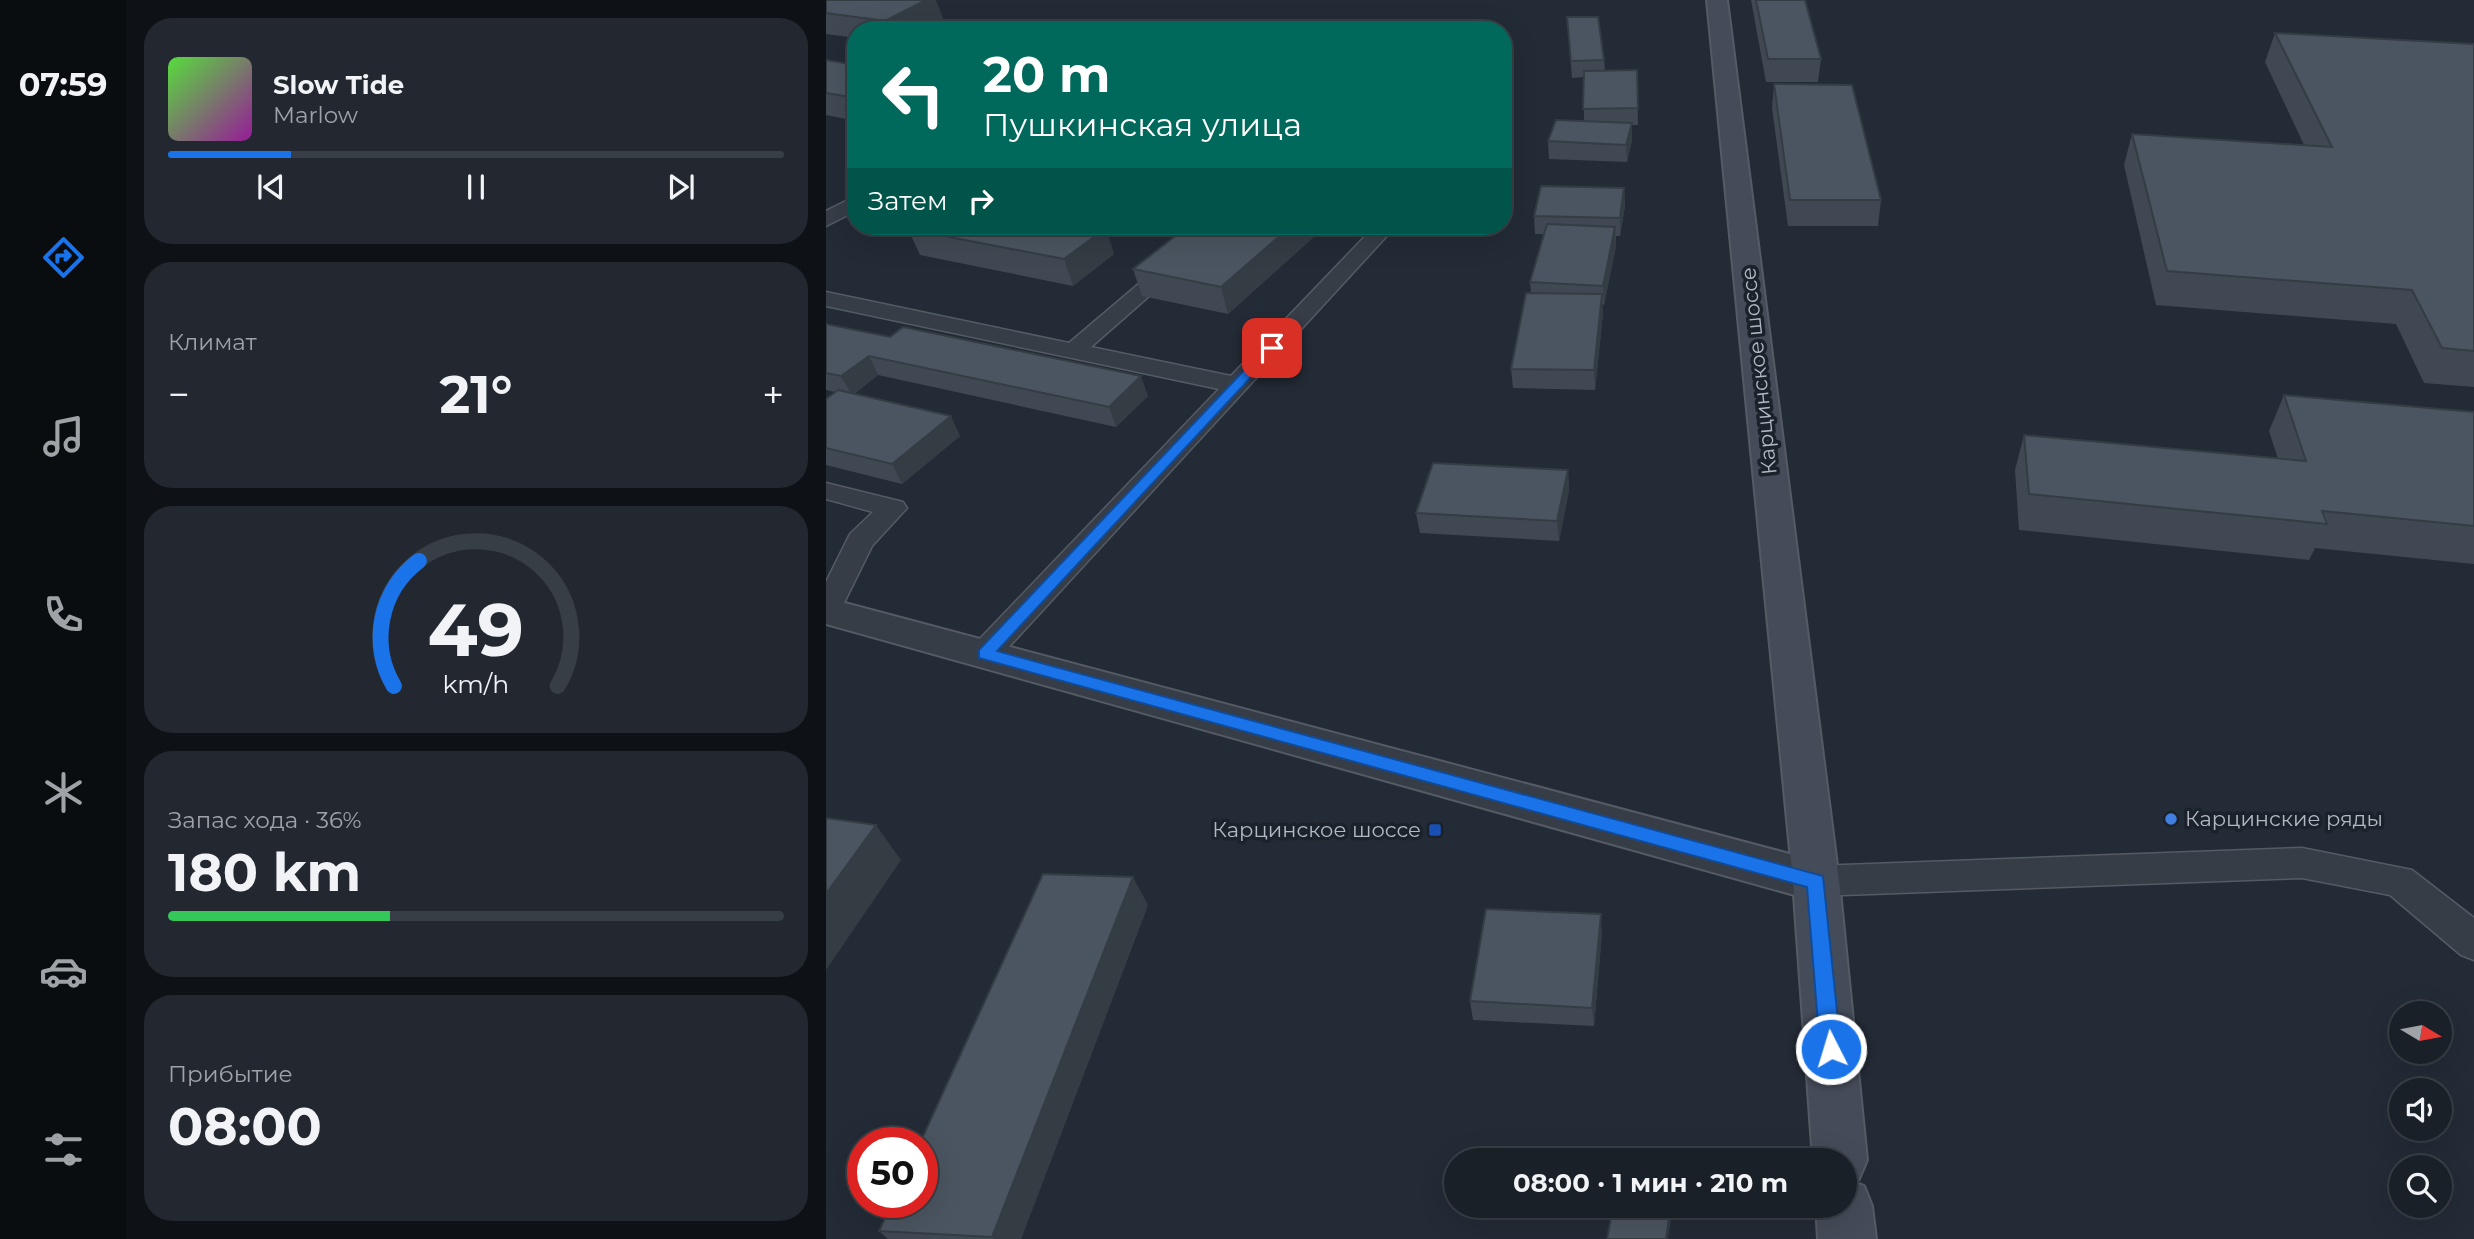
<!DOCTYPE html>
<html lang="ru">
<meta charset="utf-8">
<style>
:root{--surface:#1a2028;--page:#232830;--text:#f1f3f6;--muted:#9fa3a8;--line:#383e45;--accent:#1a73e8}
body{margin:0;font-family:Montserrat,sans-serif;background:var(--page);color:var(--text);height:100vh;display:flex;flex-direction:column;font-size:26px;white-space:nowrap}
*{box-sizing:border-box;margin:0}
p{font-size:23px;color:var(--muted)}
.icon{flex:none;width:38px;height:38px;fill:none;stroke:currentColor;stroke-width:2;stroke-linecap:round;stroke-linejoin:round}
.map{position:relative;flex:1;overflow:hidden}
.drawer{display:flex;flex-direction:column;gap:18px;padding:18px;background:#0e1216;width:700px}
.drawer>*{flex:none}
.hud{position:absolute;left:21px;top:21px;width:665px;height:214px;border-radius:28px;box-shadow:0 7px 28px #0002,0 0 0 2px var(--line);background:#00695c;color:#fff;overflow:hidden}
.needle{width:46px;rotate:100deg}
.fabs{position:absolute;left:1563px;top:1001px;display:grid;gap:14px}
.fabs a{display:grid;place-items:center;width:63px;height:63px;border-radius:50%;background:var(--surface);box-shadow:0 7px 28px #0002,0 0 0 2px var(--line);font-size:35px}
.speed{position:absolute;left:21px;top:1127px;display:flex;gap:14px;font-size:35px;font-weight:700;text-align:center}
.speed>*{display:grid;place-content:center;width:91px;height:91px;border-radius:50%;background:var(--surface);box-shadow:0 7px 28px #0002,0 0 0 2px var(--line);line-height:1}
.speed .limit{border:10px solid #d22;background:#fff;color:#111}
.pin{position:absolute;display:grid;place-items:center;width:60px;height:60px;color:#fff;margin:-30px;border-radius:14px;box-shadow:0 4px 10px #0006}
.me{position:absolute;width:77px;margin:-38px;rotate:355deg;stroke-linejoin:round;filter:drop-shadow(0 0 5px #0008)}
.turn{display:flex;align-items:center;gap:24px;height:147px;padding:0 21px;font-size:32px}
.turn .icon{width:91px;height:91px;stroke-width:2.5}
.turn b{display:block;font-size:49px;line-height:60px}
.then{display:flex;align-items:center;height:66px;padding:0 21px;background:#0003;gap:14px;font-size:26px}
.big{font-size:52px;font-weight:700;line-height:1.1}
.drawer .widget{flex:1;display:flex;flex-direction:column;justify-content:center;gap:10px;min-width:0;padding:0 24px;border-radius:28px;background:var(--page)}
.drawer .dial{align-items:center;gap:0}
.dial svg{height:182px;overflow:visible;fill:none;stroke:var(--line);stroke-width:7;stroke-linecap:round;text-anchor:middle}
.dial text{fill:var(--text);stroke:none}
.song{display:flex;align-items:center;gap:21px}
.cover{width:84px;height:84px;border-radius:10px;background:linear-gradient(135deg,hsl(110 70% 55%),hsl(300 70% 35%))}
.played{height:7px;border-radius:4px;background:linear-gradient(90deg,var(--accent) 20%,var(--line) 20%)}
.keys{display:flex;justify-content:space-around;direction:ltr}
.heat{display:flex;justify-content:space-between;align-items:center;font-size:38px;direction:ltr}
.charge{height:10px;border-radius:5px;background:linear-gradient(90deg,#34c759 36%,var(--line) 0)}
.trip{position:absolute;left:618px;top:1148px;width:413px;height:70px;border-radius:35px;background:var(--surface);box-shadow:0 7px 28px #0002,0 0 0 2px var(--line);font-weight:700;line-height:70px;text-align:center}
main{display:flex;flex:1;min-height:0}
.dock{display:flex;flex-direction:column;width:126px;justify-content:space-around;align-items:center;background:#0a0d10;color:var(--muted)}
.dock .icon{width:49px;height:49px}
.dock .current{color:var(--accent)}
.dock b{font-size:32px;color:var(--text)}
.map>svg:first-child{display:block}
</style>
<main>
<nav class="dock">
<b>07:59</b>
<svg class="icon current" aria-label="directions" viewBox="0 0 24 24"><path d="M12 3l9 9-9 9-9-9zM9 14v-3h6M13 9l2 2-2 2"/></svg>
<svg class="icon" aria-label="music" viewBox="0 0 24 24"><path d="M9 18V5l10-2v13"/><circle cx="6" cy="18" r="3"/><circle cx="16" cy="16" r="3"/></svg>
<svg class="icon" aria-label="phone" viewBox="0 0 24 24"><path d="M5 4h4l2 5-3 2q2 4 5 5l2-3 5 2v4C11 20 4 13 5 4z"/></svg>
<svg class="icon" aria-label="climate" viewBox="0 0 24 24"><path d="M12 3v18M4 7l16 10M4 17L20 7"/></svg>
<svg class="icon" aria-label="car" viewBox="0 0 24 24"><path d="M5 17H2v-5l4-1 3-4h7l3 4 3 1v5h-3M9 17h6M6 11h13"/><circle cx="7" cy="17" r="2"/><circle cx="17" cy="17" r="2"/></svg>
<svg class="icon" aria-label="filters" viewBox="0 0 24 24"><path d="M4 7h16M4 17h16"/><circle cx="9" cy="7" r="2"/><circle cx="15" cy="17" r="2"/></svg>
</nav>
<section class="drawer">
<div class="widget">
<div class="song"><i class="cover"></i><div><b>Slow Tide</b><p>Marlow</p></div></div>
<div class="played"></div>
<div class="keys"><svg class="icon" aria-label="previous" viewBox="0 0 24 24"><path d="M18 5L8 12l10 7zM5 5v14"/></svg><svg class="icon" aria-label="pause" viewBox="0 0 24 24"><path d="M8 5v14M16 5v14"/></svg><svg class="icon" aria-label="next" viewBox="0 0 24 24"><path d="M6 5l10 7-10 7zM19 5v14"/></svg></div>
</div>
<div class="widget"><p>Климат</p>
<div class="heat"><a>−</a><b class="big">21°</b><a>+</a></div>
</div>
<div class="widget dial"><svg viewBox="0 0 100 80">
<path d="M14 69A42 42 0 1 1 86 69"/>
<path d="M14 69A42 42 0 0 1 25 14" stroke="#1a73e8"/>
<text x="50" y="56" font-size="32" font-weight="700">49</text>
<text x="50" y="72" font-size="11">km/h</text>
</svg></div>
<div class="widget"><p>Запас хода · 36%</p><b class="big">180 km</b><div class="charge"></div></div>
<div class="widget"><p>Прибытие</p><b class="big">08:00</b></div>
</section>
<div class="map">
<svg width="1648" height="1239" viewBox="0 0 1648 1239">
<rect width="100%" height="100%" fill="#232b36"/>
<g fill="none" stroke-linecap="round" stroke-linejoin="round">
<defs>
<path id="service" d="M 30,196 L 30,211 L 0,226 L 0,211 Z
M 381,226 L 403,226 L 265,347 L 405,376 L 549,226 L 570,226 L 169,662 L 158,665 L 147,662 L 143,654 L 147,646 L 393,389 L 0,306 L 0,292 L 243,343 Z
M 0,483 L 77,502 L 81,508 L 46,546 L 10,619 L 0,622 L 0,582 L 24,534 L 47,512 L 0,499 Z
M 1476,848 L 1586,870 L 1648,918 L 1648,960 L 1635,955 L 1564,895 L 1476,878 L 990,896 L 977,892 L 972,881 L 977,870 L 990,866 Z"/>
<path id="tertiary" d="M 0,598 L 990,861 L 1006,867 L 1013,881 L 1006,895 L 990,901 L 0,624 Z"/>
<path id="secondary" d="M 881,0 L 901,0 L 1013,881 L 1041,1160 L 1033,1179 L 1028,1182 L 1038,1186 L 1046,1206 L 1050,1239 L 992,1239 L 990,1206 L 1018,1206 L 1018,1160 L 987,1160 L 967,881 Z"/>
</defs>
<use href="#service" stroke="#545b64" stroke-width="3"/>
<use href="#tertiary" stroke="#545b64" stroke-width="4"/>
<use href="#secondary" stroke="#545b64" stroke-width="4"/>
<use href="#service" fill="#363d47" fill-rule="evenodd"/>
<use href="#tertiary" fill="#363d47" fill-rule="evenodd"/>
<use href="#secondary" fill="#454c59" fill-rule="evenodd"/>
</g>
<path fill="#404953" d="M 0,0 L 117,18 L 95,30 L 30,30 L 30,38 L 0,34 Z
M 925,0 L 979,0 L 995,59 L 992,82 L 940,82 Z
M 741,17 L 778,60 L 779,70 L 811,70 L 812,125 L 806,125 L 806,140 L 801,162 L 723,159 L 722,141 L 758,121 L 758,77 L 746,78 Z
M 1449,33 L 1648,44 L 1648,387 L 1598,383 L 1570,324 L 1330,305 L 1298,165 L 1306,134 L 1478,145 L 1439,62 Z
M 0,60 L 30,65 L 30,121 L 0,115 Z
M 948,84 L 1055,200 L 1052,226 L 962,226 L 946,108 Z
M 798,188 L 799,206 L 794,236 L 790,236 L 790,246 L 778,305 L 776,304 L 777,313 L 769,390 L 687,388 L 685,369 L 705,293 L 704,282 L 718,234 L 709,234 L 708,216 Z
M 500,226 L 402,314 L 316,296 L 307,269 Z
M 82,229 L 288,254 L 247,286 L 94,255 Z
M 0,324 L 322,396 L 290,427 L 52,375 L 28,394 L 134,436 L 76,484 L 0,465 L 0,399 L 9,392 L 0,390 Z
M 1458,395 L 1648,412 L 1648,564 L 1489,548 L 1483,560 L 1193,530 L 1189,470 L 1198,435 L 1452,459 L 1443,431 Z
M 742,470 L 743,490 L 733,541 L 594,533 L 590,513 Z
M 322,905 L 195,1239 L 62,1239 L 53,1231 Z
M 776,933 L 768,1026 L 647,1020 L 644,1001 Z"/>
<path fill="#343c44" d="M 100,0 L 110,0 L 117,18 L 95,30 L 62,30 L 59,21 Z
M 806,123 L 806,140 L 801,162 L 800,145 Z
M 798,188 L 799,206 L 794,236 L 794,218 Z
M 465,226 L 500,226 L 402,314 L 395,287 Z
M 789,227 L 790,246 L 778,305 L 777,286 Z
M 280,228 L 288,254 L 247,286 L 238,259 Z
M 776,294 L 777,313 L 769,390 L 768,370 Z
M 43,356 L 52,375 L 26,395 L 15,376 Z
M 315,376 L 322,396 L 290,427 L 283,407 Z
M 125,416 L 134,436 L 76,484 L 66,464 Z
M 742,470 L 743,490 L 733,541 L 731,521 Z
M 50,825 L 75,860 L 0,970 L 0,894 Z
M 307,877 L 322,905 L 195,1239 L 168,1239 L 166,1237 Z
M 775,914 L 776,933 L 768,1026 L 766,1008 Z
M 845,1206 L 847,1206 L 842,1239 L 840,1239 Z"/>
<path fill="#4b5561" stroke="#343c44" stroke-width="2" d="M 0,0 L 100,0 L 59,21 L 0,13 Z
M 930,0 L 979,0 L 995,59 L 942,59 Z
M 741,17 L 772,17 L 778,60 L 745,61 Z
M 1449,33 L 1648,44 L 1648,351 L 1616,348 L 1586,290 L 1341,271 L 1306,134 L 1506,147 Z
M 0,60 L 30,65 L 30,98 L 0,93 Z
M 811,70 L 812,108 L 757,109 L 758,71 Z
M 948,84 L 1026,85 L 1055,200 L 964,200 Z
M 730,120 L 806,123 L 800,145 L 722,141 Z
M 715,186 L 798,188 L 794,218 L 708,216 Z
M 721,224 L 789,227 L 777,286 L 704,282 Z
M 87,226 L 268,226 L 280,228 L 238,259 L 82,229 Z
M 362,226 L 465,226 L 395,287 L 307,269 Z
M 700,293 L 776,294 L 768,370 L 685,369 Z
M 0,324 L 64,337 L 77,327 L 315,376 L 283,407 L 43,356 L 15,376 L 0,373 Z
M 12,390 L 125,416 L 66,464 L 0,448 L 0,399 Z
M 1458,395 L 1648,412 L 1648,526 L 1496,511 L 1501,524 L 1203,494 L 1198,435 L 1480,461 Z
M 607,463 L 742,470 L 731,521 L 590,513 Z
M 0,818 L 50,825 L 0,894 Z
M 217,874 L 307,877 L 166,1237 L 53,1231 L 67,1202 L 96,1202 L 96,1143 L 94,1143 Z
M 660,909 L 775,914 L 766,1008 L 644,1001 Z
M 798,1147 L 852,1157 L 852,1160 L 796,1160 Z
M 787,1206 L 845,1206 L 840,1239 L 781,1239 Z"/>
<path fill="#1a73e8" stroke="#114b97" stroke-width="2" d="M 442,345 L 452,348 L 171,651 L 997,876 L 1015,1049 L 1012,1056 L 1005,1059 L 997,1056 L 994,1049 L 981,887 L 153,658 L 153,650 Z"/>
<circle fill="#3f7fe0" stroke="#1c222b" stroke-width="2.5" cx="1345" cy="819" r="7"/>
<rect fill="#1a4fb4" stroke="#1c222b" stroke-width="2.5" x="602" y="823" width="14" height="14" rx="3.5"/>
<g text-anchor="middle" stroke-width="7" stroke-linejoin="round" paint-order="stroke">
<g font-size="21" fill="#b1b8c3" stroke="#1c222b">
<text transform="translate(933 371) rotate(-96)" y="7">Карцинское шоссе</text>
</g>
<g font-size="21" fill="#b1b8c3" stroke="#1c222b" text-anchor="start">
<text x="1359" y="826">Карцинские ряды</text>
<text x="595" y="837" text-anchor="end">Карцинское шоссе</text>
</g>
</g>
</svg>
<div class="fabs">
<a><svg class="needle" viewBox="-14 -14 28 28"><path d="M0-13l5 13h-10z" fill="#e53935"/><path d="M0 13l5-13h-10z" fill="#9fa3a8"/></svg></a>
<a><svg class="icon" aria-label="sound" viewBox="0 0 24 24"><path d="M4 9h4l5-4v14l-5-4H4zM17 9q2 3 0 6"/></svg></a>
<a><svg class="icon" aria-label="search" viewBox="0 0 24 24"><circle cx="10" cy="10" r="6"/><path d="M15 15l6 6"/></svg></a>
</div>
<div class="speed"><div class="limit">50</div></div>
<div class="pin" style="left:446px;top:348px;background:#d93025"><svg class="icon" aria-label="arrive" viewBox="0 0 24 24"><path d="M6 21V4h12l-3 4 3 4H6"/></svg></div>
<svg class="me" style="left:1005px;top:1049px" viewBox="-20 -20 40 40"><circle r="17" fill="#1a73e8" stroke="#fff" stroke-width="3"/><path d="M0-11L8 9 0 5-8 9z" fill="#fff"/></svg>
<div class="trip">08:00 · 1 мин · 210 m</div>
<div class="hud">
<div class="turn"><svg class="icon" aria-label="left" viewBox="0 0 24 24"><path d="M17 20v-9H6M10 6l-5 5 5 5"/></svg><div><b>20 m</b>Пушкинская улица</div></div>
<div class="then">Затем<svg class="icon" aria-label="right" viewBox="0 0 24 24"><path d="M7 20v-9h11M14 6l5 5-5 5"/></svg></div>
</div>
</div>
</main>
